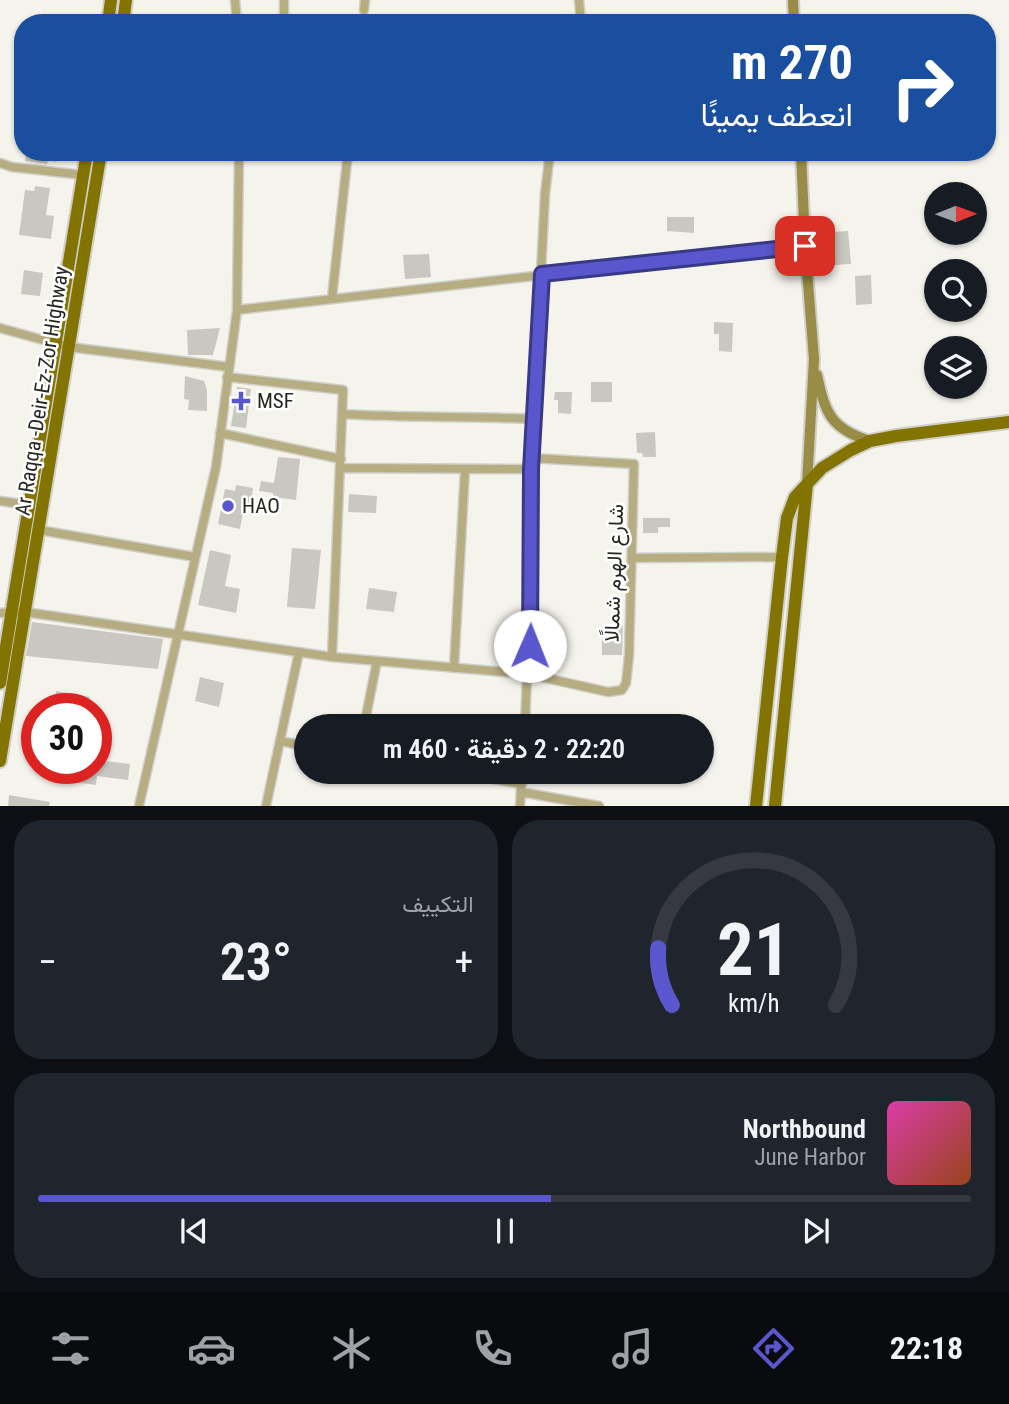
<!DOCTYPE html>
<html lang="ar">
<meta charset="utf-8">
<style>
:root{--surface:#171b24;--page:#20242c;--text:#f1f3f6;--muted:#9ea1a6;--line:#363941;--accent:#5a57ce}
body{margin:0;font-family:"Roboto Condensed",Vazirmatn,sans-serif;background:var(--page);color:var(--text);direction:rtl;height:100vh;display:flex;flex-direction:column;font-size:26px;white-space:nowrap}
*{box-sizing:border-box;margin:0}
p{font-size:23px;color:var(--muted)}
.icon{flex:none;width:38px;height:38px;fill:none;stroke:currentColor;stroke-width:2;stroke-linecap:round;stroke-linejoin:round}
.map{position:relative;height:806px;overflow:hidden;direction:ltr}
.side{display:flex;flex-direction:column;gap:14px;padding:14px;background:#0d0f14;flex:1}
.side>*{flex:none}
.guide{position:absolute;left:14px;top:14px;width:982px;height:147px;border-radius:28px;box-shadow:0 2px 5px #0004;direction:rtl;background:#1a4fa0;color:#fff;overflow:hidden}
.needle{width:46px;rotate:89deg}
.buttons{position:absolute;left:924px;top:182px;display:grid;gap:14px}
.buttons a{display:grid;place-items:center;width:63px;height:63px;border-radius:50%;background:var(--surface);box-shadow:0 2px 5px #0004;font-size:35px}
.speed{position:absolute;left:21px;top:693px;display:flex;gap:14px;font-size:35px;font-weight:700;text-align:center}
.speed>*{display:grid;place-content:center;width:91px;height:91px;border-radius:50%;background:var(--surface);box-shadow:0 2px 5px #0004;line-height:1}
.speed .limit{border:10px solid #d22;background:#fff;color:#111}
.pin{position:absolute;display:grid;place-items:center;width:60px;height:60px;color:#fff;margin:-30px;border-radius:14px;box-shadow:0 4px 10px #0006}
.me{position:absolute;width:77px;margin:-38px;rotate:1deg;stroke-linejoin:round;filter:drop-shadow(0 0 5px #0008)}
.turn{display:flex;align-items:center;gap:24px;height:147px;padding:0 28px;font-size:32px}
.turn .icon{width:91px;height:91px;stroke-width:2.5}
.turn b{display:block;font-size:49px;line-height:60px}
.big{font-size:52px;font-weight:600;line-height:1.1}
.side .tile{flex:1;display:flex;flex-direction:column;justify-content:center;gap:10px;min-width:0;padding:0 24px;border-radius:28px;background:var(--page)}
.side .dial{align-items:center;gap:0}
.dial svg{height:182px;overflow:visible;fill:none;stroke:var(--line);stroke-width:7;stroke-linecap:round;text-anchor:middle}
.dial text{fill:var(--text);stroke:none}
.song{display:flex;align-items:center;gap:21px}
.cover{width:84px;height:84px;border-radius:10px;background:linear-gradient(135deg,hsl(320 70% 55%),hsl(20 70% 35%))}
.played{height:7px;border-radius:4px;background:linear-gradient(90deg,var(--accent) 55%,var(--line) 55%)}
.keys{display:flex;justify-content:space-around;direction:ltr}
.heat{display:flex;justify-content:space-between;align-items:center;font-size:38px;direction:ltr}
.side .tiles{flex:1;display:grid;gap:14px;grid-template-columns:1fr 1fr}
.tile:last-child{grid-column:span 2}
.trip{position:absolute;left:294px;top:714px;width:420px;height:70px;border-radius:35px;background:var(--surface);box-shadow:0 2px 5px #0004;font-weight:600;line-height:70px;text-align:center;direction:rtl}
.tabs{display:flex;height:112px;justify-content:space-around;align-items:center;background:#090b0e;color:var(--muted)}
.tabs .icon{width:49px;height:49px}
.tabs .on{color:var(--accent)}
.tabs b{font-size:32px;color:var(--text)}
.map>svg:first-child{display:block}
</style>
<div class="map">
<svg width="1009" height="806" viewBox="0 0 1009 806">
<rect width="100%" height="100%" fill="#f5f4ec"/>
<path fill="#c9c8c0" d="M 27,152 L 58,152 L 56,162 L 48,160 L 47,164 L 25,161 Z
M 35,186 L 50,188 L 46,215 L 54,216 L 51,239 L 19,235 L 25,190 L 34,191 Z
M 667,217 L 694,217 L 694,233 L 667,231 Z
M 848,231 L 851,264 L 835,265 L 833,232 Z
M 429,254 L 431,277 L 405,279 L 403,255 Z
M 24,270 L 43,273 L 40,296 L 21,294 Z
M 871,275 L 872,304 L 856,305 L 855,276 Z
M 714,322 L 733,323 L 732,352 L 719,351 L 719,334 L 714,334 Z
M 220,328 L 213,355 L 188,355 L 187,330 Z
M 185,376 L 204,381 L 207,390 L 207,411 L 188,410 L 189,400 L 184,399 Z
M 591,382 L 612,382 L 612,402 L 591,402 Z
M 237,387 L 251,389 L 246,428 L 231,426 Z
M 555,392 L 572,392 L 571,414 L 558,413 L 558,400 L 554,400 Z
M 655,432 L 656,457 L 643,457 L 642,453 L 637,453 L 636,433 Z
M 278,457 L 300,459 L 296,500 L 273,497 L 273,493 L 259,491 L 261,481 L 274,483 Z
M 236,485 L 253,488 L 250,507 L 244,506 L 240,529 L 218,524 L 225,489 L 235,491 Z
M 349,494 L 377,496 L 376,513 L 348,512 Z
M 643,518 L 670,518 L 670,527 L 658,527 L 658,533 L 643,533 Z
M 292,548 L 321,550 L 315,609 L 287,607 Z
M 210,550 L 231,555 L 225,586 L 240,589 L 236,613 L 198,605 Z
M 369,588 L 397,592 L 394,612 L 366,609 Z
M 32,622 L 163,639 L 158,669 L 26,656 Z
M 602,626 L 623,626 L 622,655 L 602,655 Z
M 200,677 L 224,683 L 219,707 L 195,701 Z
M 56,691 L 90,697 L 88,709 L 47,709 L 49,698 L 55,699 Z
M 96,760 L 130,764 L 128,780 L 97,776 L 96,785 L 59,780 L 61,768 L 96,768 Z
M 9,795 L 50,802 L 49,806 L 8,806 Z"/>
<g fill="none" stroke-linecap="round" stroke-linejoin="round">
<defs>
<path id="minor" d="M 235,0 L 237,23
M 284,0 L 284,21 L 313,22
M 579,0 L 581,23
M 364,10 L 365,0
M 0,163 L 12,167 L 83,175
M 332,298 L 348,152
M 237,310 L 805,245
M 0,328 L 69,347 L 229,367
M 227,377 L 343,390 L 332,657
M 342,414 C 406,418 470,416 534,419
M 220,433 L 341,459
M 341,468 L 531,469
M 0,501 L 29,505
M 39,530 L 195,557
M 632,558 L 782,557
M 0,613 L 25,612 L 332,657 L 528,674 L 608,692 L 622,690 L 626,683 L 629,656 L 634,464 L 531,458
M 454,668 L 465,470
M 364,726 L 377,661
M 525,726 L 532,551 L 531,469 L 545,194 L 550,152
M 280,741 L 306,746
M 454,772 L 522,784
M 521,792 L 599,806
M 139,806 L 216,467 L 237,310 L 239,152
M 266,806 L 299,652
M 520,806 L 522,772"/>
<path id="secondary" d="M 793,0 L 794,23
M 801,152 L 805,245 L 814,359 L 807,484
M 817,375 C 825,413 831,429 870,441"/>
<path id="primary" d="M 108,23 L 111,0
M 123,23 L 126,0
M 0,683 L 87,152
M 0,761 L 101,152
M 756,806 L 782,557 L 787,518 L 795,497 L 822,468 L 851,450 L 870,441 L 896,436 L 1009,422
M 775,806 L 807,484"/>
</defs>
<use href="#minor" stroke="#d0cfc8" stroke-width="11"/>
<use href="#secondary" stroke="#d0cfc8" stroke-width="14"/>
<use href="#primary" stroke="#d0cfc8" stroke-width="16"/>
<use href="#minor" stroke="#b6ae82" stroke-width="8"/>
<use href="#secondary" stroke="#988c46" stroke-width="10"/>
<use href="#primary" stroke="#837300" stroke-width="12"/>
</g>
<g fill="none" stroke-linecap="round" stroke-linejoin="round">
<defs>
<path id="route" d="M 530,646 L 531,469 L 542,274 L 805,246"/>
</defs>
<use href="#route" stroke="#3a3986" stroke-width="18"/>
<use href="#route" stroke="#5a57ce" stroke-width="12"/>
</g>
<g fill="#5a57ce" stroke="#fff" stroke-width="2.5">
<path d="M237.5 390.5h7v7h7v7h-7v7h-7v-7h-7v-7h7z"/>
<circle cx="228" cy="506" r="7"/>
</g>
<g text-anchor="middle" stroke-width="5" stroke-linejoin="round" paint-order="stroke">
<g font-size="21" fill="#262623" stroke="#fff">
<text transform="translate(42 391) rotate(-81)" y="7">Ar Raqqa -Deir-Ez-Zor Highway</text>
<text transform="translate(614 573) rotate(-88)" y="7">شارع الهرم شمالًا</text>
</g>
<g font-size="21" fill="#262623" stroke="#fff" text-anchor="start">
<text x="257" y="408">MSF</text>
<text x="242" y="513">HAO</text>
</g>
</g>
</svg>
<div class="buttons">
<a><svg class="needle" viewBox="-14 -14 28 28"><path d="M0-13l5 13h-10z" fill="#e53935"/><path d="M0 13l5-13h-10z" fill="#9ea1a6"/></svg></a>
<a><svg class="icon" aria-label="search" viewBox="0 0 24 24"><circle cx="10" cy="10" r="6"/><path d="M15 15l6 6"/></svg></a>
<a><svg class="icon" aria-label="layers" viewBox="0 0 24 24"><path d="M12 4l9 5-9 5-9-5zM3 14l9 5 9-5"/></svg></a>
</div>
<div class="speed"><div class="limit">30</div></div>
<div class="pin" style="left:805px;top:246px;background:#d93025"><svg class="icon" aria-label="arrive" viewBox="0 0 24 24"><path d="M6 21V4h12l-3 4 3 4H6"/></svg></div>
<svg class="me" style="left:530px;top:646px" viewBox="-20 -20 40 40"><circle r="19" fill="#fff"/><path d="M0-13L10 11 0 6-10 11z" fill="#5a57ce"/></svg>
<div class="trip">22:20 · 2 دقيقة · 460 m</div>
<div class="guide">
<div class="turn"><svg class="icon" aria-label="right" viewBox="0 0 24 24"><path d="M7 20v-9h11M14 6l5 5-5 5"/></svg><div><b>270 m</b>انعطف يمينًا</div></div>
</div>
</div>
<section class="side">
<div class="tiles">
<div class="tile dial"><svg viewBox="0 0 100 80">
<path d="M14 69A42 42 0 1 1 86 69"/>
<path d="M14 69A42 42 0 0 1 8 44" stroke="#5a57ce"/>
<text x="50" y="56" font-size="32" font-weight="700">21</text>
<text x="50" y="72" font-size="11">km/h</text>
</svg></div>
<div class="tile"><p>التكييف</p>
<div class="heat"><a>−</a><b class="big">23°</b><a>+</a></div>
</div>
<div class="tile">
<div class="song"><i class="cover"></i><div><b>Northbound</b><p>June Harbor</p></div></div>
<div class="played"></div>
<div class="keys"><svg class="icon" aria-label="previous" viewBox="0 0 24 24"><path d="M18 5L8 12l10 7zM5 5v14"/></svg><svg class="icon" aria-label="pause" viewBox="0 0 24 24"><path d="M8 5v14M16 5v14"/></svg><svg class="icon" aria-label="next" viewBox="0 0 24 24"><path d="M6 5l10 7-10 7zM19 5v14"/></svg></div>
</div>
</div>
</section>
<nav class="tabs">
<b>22:18</b>
<svg class="icon on" aria-label="directions" viewBox="0 0 24 24"><path d="M12 3l9 9-9 9-9-9zM9 14v-3h6M13 9l2 2-2 2"/></svg>
<svg class="icon" aria-label="music" viewBox="0 0 24 24"><path d="M9 18V5l10-2v13"/><circle cx="6" cy="18" r="3"/><circle cx="16" cy="16" r="3"/></svg>
<svg class="icon" aria-label="phone" viewBox="0 0 24 24"><path d="M5 4h4l2 5-3 2q2 4 5 5l2-3 5 2v4C11 20 4 13 5 4z"/></svg>
<svg class="icon" aria-label="climate" viewBox="0 0 24 24"><path d="M12 3v18M4 7l16 10M4 17L20 7"/></svg>
<svg class="icon" aria-label="car" viewBox="0 0 24 24"><path d="M5 17H2v-5l4-1 3-4h7l3 4 3 1v5h-3M9 17h6M6 11h13"/><circle cx="7" cy="17" r="2"/><circle cx="17" cy="17" r="2"/></svg>
<svg class="icon" aria-label="filters" viewBox="0 0 24 24"><path d="M4 7h16M4 17h16"/><circle cx="9" cy="7" r="2"/><circle cx="15" cy="17" r="2"/></svg>
</nav>
